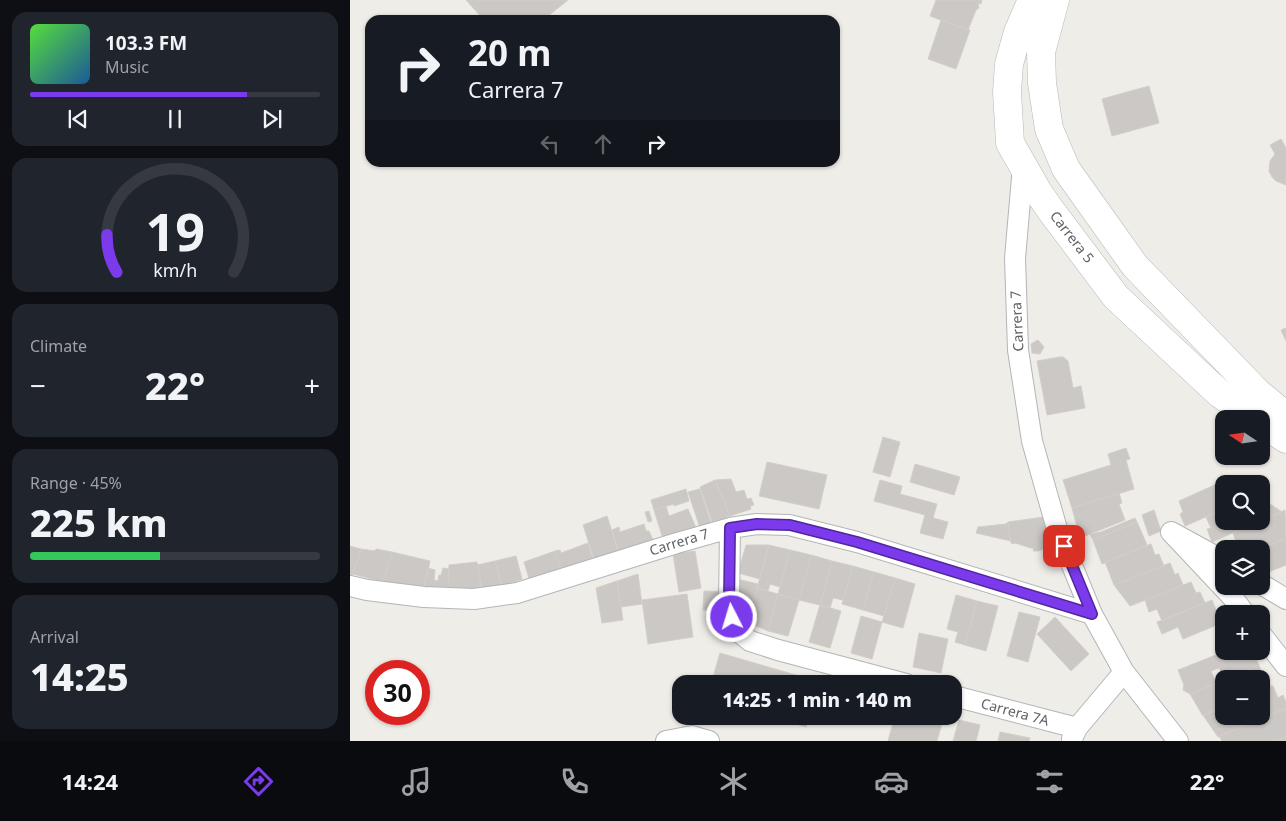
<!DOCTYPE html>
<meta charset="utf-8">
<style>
:root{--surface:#171b24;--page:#20242c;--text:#f1f3f6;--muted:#9ea1a6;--line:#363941;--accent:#7c3aed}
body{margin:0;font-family:"Noto Sans",sans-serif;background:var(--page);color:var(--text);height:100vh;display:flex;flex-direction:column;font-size:19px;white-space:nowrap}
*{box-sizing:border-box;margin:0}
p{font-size:16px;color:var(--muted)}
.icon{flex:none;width:28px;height:28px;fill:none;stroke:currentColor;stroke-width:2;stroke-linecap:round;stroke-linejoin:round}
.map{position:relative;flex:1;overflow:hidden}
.details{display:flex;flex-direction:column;gap:12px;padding:12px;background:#0d0f14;width:350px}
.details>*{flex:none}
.guide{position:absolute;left:15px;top:15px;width:475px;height:152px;border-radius:15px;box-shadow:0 1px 4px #0004;background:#171b24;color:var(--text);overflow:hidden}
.needle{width:32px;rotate:283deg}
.controls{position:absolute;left:865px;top:410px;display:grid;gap:10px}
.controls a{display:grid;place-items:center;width:55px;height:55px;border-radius:10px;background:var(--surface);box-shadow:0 1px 4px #0004;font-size:25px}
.speed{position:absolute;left:15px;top:660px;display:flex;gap:10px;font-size:25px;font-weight:700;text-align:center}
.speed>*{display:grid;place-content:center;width:65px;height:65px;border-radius:50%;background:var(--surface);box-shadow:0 1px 4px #0004;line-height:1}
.speed .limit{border:8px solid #d22;background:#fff;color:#111}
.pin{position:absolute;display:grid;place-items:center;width:42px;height:42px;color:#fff;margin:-21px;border-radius:10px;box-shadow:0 2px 8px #0006}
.me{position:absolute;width:55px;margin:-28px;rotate:355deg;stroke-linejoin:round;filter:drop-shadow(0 0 4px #0008)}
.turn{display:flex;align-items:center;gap:18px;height:105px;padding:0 20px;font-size:22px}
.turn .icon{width:65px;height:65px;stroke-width:2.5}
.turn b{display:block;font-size:35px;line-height:42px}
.lanes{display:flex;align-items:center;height:48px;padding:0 20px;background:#0003;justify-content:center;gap:25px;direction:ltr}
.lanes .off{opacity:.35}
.big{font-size:38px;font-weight:800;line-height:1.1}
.details .tile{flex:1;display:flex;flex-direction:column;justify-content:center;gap:8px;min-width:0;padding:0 18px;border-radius:15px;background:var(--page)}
.details .dial{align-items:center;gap:0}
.dial svg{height:130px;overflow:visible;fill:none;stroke:var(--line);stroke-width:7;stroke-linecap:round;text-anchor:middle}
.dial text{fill:var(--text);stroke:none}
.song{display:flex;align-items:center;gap:15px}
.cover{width:60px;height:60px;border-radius:8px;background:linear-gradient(135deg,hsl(110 70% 55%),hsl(210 70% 35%))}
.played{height:5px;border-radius:2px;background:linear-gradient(90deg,var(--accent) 75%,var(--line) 75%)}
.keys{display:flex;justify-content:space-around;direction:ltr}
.heat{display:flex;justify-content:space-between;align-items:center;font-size:28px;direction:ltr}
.charge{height:8px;border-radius:4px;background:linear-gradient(90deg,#34c759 45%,var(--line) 0)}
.trip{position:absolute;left:322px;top:675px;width:290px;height:50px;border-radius:15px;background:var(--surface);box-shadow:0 1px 4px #0004;font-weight:800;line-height:50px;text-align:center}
.tab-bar{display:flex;height:80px;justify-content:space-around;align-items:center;background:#090b0e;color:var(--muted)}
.tab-bar .icon{width:35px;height:35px}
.tab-bar .current{color:var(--accent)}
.tab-bar b{font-size:22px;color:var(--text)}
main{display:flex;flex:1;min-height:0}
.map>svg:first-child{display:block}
</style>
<main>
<section class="details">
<div class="tile">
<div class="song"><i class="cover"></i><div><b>103.3 FM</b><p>Music</p></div></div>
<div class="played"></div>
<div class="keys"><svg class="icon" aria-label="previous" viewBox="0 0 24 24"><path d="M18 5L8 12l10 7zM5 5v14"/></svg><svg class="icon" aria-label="pause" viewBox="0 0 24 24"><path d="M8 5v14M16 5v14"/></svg><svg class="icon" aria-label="next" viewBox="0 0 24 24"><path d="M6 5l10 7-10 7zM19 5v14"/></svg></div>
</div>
<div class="tile dial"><svg viewBox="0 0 100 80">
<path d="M14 69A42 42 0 1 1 86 69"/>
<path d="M14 69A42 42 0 0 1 8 46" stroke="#7c3aed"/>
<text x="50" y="56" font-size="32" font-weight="700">19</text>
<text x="50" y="72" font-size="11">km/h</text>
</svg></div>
<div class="tile"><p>Climate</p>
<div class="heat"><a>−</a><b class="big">22°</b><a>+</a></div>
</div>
<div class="tile"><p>Range · 45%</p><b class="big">225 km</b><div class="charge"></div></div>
<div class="tile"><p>Arrival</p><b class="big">14:25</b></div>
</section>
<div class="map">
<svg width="936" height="741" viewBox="0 0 936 741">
<rect width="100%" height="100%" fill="#efede8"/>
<path fill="#cbc8c5" stroke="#d3cfc7" d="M 116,0 L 218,0 L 193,20 L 134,20 Z
M 586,0 L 632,0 L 631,4 L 628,3 L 629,8 L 626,10 L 618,30 L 580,16 Z
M 591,20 L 620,30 L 606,69 L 578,59 Z
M 799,86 L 809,123 L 762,136 L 752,99 Z
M 931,139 L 936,148 L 936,185 L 926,181 L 922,177 L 919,171 L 920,161 L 925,154 L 920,145 Z
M 936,328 L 936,341 L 931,330 Z
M 688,340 L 694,347 L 690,354 L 682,353 L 681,344 Z
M 710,357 L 713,357 L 718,361 L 723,388 L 731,386 L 735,408 L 697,415 L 687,361 Z
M 533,437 L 550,442 L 540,477 L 523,472 Z
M 776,448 L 780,459 L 776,460 L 784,489 L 722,508 L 713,480 L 761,465 L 758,454 Z
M 417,462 L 477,475 L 469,509 L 409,496 Z
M 565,464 L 610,477 L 604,495 L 560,482 Z
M 880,478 L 889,484 L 874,484 L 874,509 L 835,526 L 830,514 L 833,512 L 829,501 Z
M 381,479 L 386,492 L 394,490 L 397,499 L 401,498 L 404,505 L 400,506 L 401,509 L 380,516 L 365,480 Z
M 365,480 L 380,516 L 376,517 L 377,520 L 367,523 L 366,520 L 362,522 L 350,487 Z
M 530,480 L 552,486 L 550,494 L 587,504 L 583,518 L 598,522 L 593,539 L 570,533 L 575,515 L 524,501 Z
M 336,489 L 339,501 L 324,506 L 324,504 L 304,510 L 301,500 Z
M 350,489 L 361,523 L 350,528 L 338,492 Z
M 769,493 L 772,503 L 769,504 L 775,520 L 730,538 L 722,508 Z
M 911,498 L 932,512 L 911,521 Z
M 316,506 L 319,516 L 338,509 L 346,528 L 313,539 L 304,510 Z
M 874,509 L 874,521 L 910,521 L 862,542 L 857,529 L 861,528 L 856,517 Z
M 804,510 L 811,531 L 799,536 L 792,515 Z
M 935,510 L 936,538 L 910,549 L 885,549 L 884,545 L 887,544 L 883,533 Z
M 299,511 L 302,521 L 298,522 L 295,512 Z
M 257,516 L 269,554 L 244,559 L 233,525 Z
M 694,517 L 703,546 L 688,551 L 683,551 L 684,549 L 665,543 L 664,544 L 661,543 L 658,522 Z
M 785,518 L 787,522 L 743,540 L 740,534 L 751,532 Z
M 658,522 L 661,541 L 626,533 L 628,527 L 656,524 Z
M 787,522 L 797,545 L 752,564 L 743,540 Z
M 294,524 L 296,531 L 299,531 L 304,542 L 270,554 L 262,530 L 269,527 L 270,532 Z
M 936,538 L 936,565 L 916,573 L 913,565 L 914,564 L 913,560 L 915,559 L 911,549 L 910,549 Z
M 238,543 L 244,563 L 212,574 L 205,551 L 210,550 L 211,553 Z
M 801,544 L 805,555 L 809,554 L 814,566 L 764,585 L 755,562 Z
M 396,545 L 419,545 L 410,579 L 388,573 Z
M 419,545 L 440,550 L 430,587 L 420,584 L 418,591 L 407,588 Z
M 0,546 L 11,549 L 2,577 L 0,576 Z
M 11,549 L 25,551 L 26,549 L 42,552 L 33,582 L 3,574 Z
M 440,550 L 461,555 L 449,600 L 428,594 Z
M 205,551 L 212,574 L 181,585 L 174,562 Z
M 345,551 L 351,588 L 329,592 L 323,554 Z
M 42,552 L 80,561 L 73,594 L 33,582 Z
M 461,555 L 482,561 L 470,605 L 449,600 Z
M 166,556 L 172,579 L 152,587 L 145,561 Z
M 145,561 L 153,590 L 133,594 L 127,565 Z
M 482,561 L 503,566 L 493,600 L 483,598 L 480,608 L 470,605 Z
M 127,562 L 132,592 L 98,595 L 99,565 Z
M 820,563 L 825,575 L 828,573 L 833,585 L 780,606 L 764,585 Z
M 503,566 L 524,572 L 513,610 L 492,604 Z
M 78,568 L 85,570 L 84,580 L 88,581 L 89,575 L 91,575 L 93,568 L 99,569 L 98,595 L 73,591 Z
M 524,572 L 545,578 L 534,616 L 513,610 Z
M 288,574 L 292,604 L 271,607 L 267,581 Z
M 545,578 L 565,584 L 553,628 L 532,622 Z
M 387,579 L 408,584 L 401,610 L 389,607 Z
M 267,581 L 273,620 L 252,623 L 246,588 Z
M 841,582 L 846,593 L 850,592 L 855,603 L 812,621 L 807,609 L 799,612 L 795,600 Z
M 407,588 L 428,594 L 418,631 L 397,622 Z
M 354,591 L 373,592 L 372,610 L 353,610 Z
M 337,594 L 343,637 L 298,644 L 292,600 Z
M 428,594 L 449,600 L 438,636 L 418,631 Z
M 606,595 L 627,601 L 615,645 L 605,642 L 608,632 L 597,629 Z
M 862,600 L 867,612 L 872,610 L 874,615 L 874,622 L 833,639 L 828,627 L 812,634 L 807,622 Z
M 627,601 L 648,606 L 636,651 L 615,645 Z
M 470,605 L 491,611 L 480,648 L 459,642 Z
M 669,612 L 690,617 L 678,662 L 657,656 Z
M 511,616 L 532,622 L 522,659 L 501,653 Z
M 705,617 L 739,654 L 721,671 L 687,634 Z
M 569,633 L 598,639 L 591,673 L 563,667 Z
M 876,651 L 896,651 L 898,656 L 904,654 L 909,665 L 876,679 L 874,679 L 869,668 L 861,671 L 866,683 L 840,694 L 833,690 L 834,685 L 828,670 Z
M 370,653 L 470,682 L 469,684 L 361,684 Z
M 909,665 L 913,677 L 916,675 L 921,687 L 911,691 L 911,679 L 876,679 Z
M 874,680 L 874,707 L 853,716 L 840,694 Z
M 923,686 L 928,698 L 933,695 L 936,702 L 936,708 L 868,737 L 853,715 L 874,707 L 874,716 L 911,716 L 911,691 Z
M 936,708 L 936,736 L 924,741 L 872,741 L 869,736 Z
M 420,716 L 460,716 L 456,727 Z
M 545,716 L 594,716 L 587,741 L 538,741 Z
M 609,720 L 630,725 L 626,741 L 603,741 Z
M 650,732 L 680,738 L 679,741 L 648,741 Z
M 936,736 L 936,741 L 924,741 Z"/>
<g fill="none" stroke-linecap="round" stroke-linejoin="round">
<defs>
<path id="street" d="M 673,166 L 665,258 L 668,350 L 682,441 L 707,529 L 742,614 L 774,672 L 828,741
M 380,528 L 379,606 L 384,628 L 400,641 L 428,650 L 556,684
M 874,561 L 821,532 L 884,599 L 895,614
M 911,584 L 936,599
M 0,586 L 17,590 L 74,597 L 124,599 L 167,593 L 327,543 L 380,528 L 407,524 L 439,525 L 507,542 L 742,614
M 911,634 L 936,666
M 604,696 L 727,728
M 722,739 L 727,728 L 774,672
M 316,741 L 342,736 L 359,741"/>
<path id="secondary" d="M 682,0 L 668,32 L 659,64 L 657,92 L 660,143 L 688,192 L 702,212 L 766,297 L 870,394 L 907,419
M 705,0 L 691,52 L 692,83 L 699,129 L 716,169 L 785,266 L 908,393 L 936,416
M 911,422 L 936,439"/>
</defs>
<use href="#street" stroke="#b3b5b8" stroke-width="22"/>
<use href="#secondary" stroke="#b4b7ba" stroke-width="29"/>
<use href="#street" stroke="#fff" stroke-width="20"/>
<use href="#secondary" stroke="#fff" stroke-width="28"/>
</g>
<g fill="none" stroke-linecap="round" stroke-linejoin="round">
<defs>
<path id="route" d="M 382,617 L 379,606 L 380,528 L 407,524 L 440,525 L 507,542 L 742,614 L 714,546"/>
</defs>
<use href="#route" stroke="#51269a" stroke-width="12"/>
<use href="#route" stroke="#7c3aed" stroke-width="9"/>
</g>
<g text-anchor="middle" stroke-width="4" stroke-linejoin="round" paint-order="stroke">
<g font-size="14" fill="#5f6366" stroke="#fff">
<text transform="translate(722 237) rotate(52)" y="5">Carrera 5</text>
<text transform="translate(667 321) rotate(-93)" y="5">Carrera 7</text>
<text transform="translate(329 542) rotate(-17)" y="5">Carrera 7</text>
<text transform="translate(665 712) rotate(15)" y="5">Carrera 7A</text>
</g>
</g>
</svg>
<div class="controls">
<a><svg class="needle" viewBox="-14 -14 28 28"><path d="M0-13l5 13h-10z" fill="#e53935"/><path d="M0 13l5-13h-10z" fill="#9ea1a6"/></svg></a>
<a><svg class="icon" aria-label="search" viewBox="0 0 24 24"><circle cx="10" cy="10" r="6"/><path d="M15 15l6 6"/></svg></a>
<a><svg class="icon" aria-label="layers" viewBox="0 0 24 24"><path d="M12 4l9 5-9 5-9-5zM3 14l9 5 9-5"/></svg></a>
<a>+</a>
<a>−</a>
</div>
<div class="speed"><div class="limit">30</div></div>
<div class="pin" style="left:714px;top:546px;background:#d93025"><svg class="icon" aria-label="arrive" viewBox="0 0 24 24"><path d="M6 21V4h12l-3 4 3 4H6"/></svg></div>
<svg class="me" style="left:382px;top:617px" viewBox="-20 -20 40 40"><circle r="17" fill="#7c3aed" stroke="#fff" stroke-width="3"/><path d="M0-11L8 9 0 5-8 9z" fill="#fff"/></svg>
<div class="trip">14:25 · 1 min · 140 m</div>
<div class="guide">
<div class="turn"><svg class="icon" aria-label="right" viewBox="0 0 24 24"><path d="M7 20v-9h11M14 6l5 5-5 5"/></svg><div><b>20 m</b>Carrera 7</div></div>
<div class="lanes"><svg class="icon off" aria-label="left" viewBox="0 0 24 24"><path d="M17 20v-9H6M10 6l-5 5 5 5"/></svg><svg class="icon off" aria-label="ahead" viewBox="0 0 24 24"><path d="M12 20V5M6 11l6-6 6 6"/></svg><svg class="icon" aria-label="right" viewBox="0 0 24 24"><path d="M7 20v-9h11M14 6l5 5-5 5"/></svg></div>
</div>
</div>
</main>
<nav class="tab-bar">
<b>14:24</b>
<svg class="icon current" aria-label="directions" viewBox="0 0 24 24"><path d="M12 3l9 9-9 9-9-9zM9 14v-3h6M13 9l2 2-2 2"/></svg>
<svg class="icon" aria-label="music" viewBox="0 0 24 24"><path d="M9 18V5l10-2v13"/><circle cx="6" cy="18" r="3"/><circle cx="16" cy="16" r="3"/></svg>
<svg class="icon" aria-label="phone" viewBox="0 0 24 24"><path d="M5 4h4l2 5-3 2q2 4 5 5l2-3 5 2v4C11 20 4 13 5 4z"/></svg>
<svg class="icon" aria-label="climate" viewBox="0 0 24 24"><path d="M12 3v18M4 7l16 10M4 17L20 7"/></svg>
<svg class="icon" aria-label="car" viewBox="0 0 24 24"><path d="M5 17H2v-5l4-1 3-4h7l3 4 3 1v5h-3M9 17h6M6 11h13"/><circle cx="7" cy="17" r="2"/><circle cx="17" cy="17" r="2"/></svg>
<svg class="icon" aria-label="filters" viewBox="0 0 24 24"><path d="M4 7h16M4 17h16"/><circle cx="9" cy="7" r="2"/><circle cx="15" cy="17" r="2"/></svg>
<b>22°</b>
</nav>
